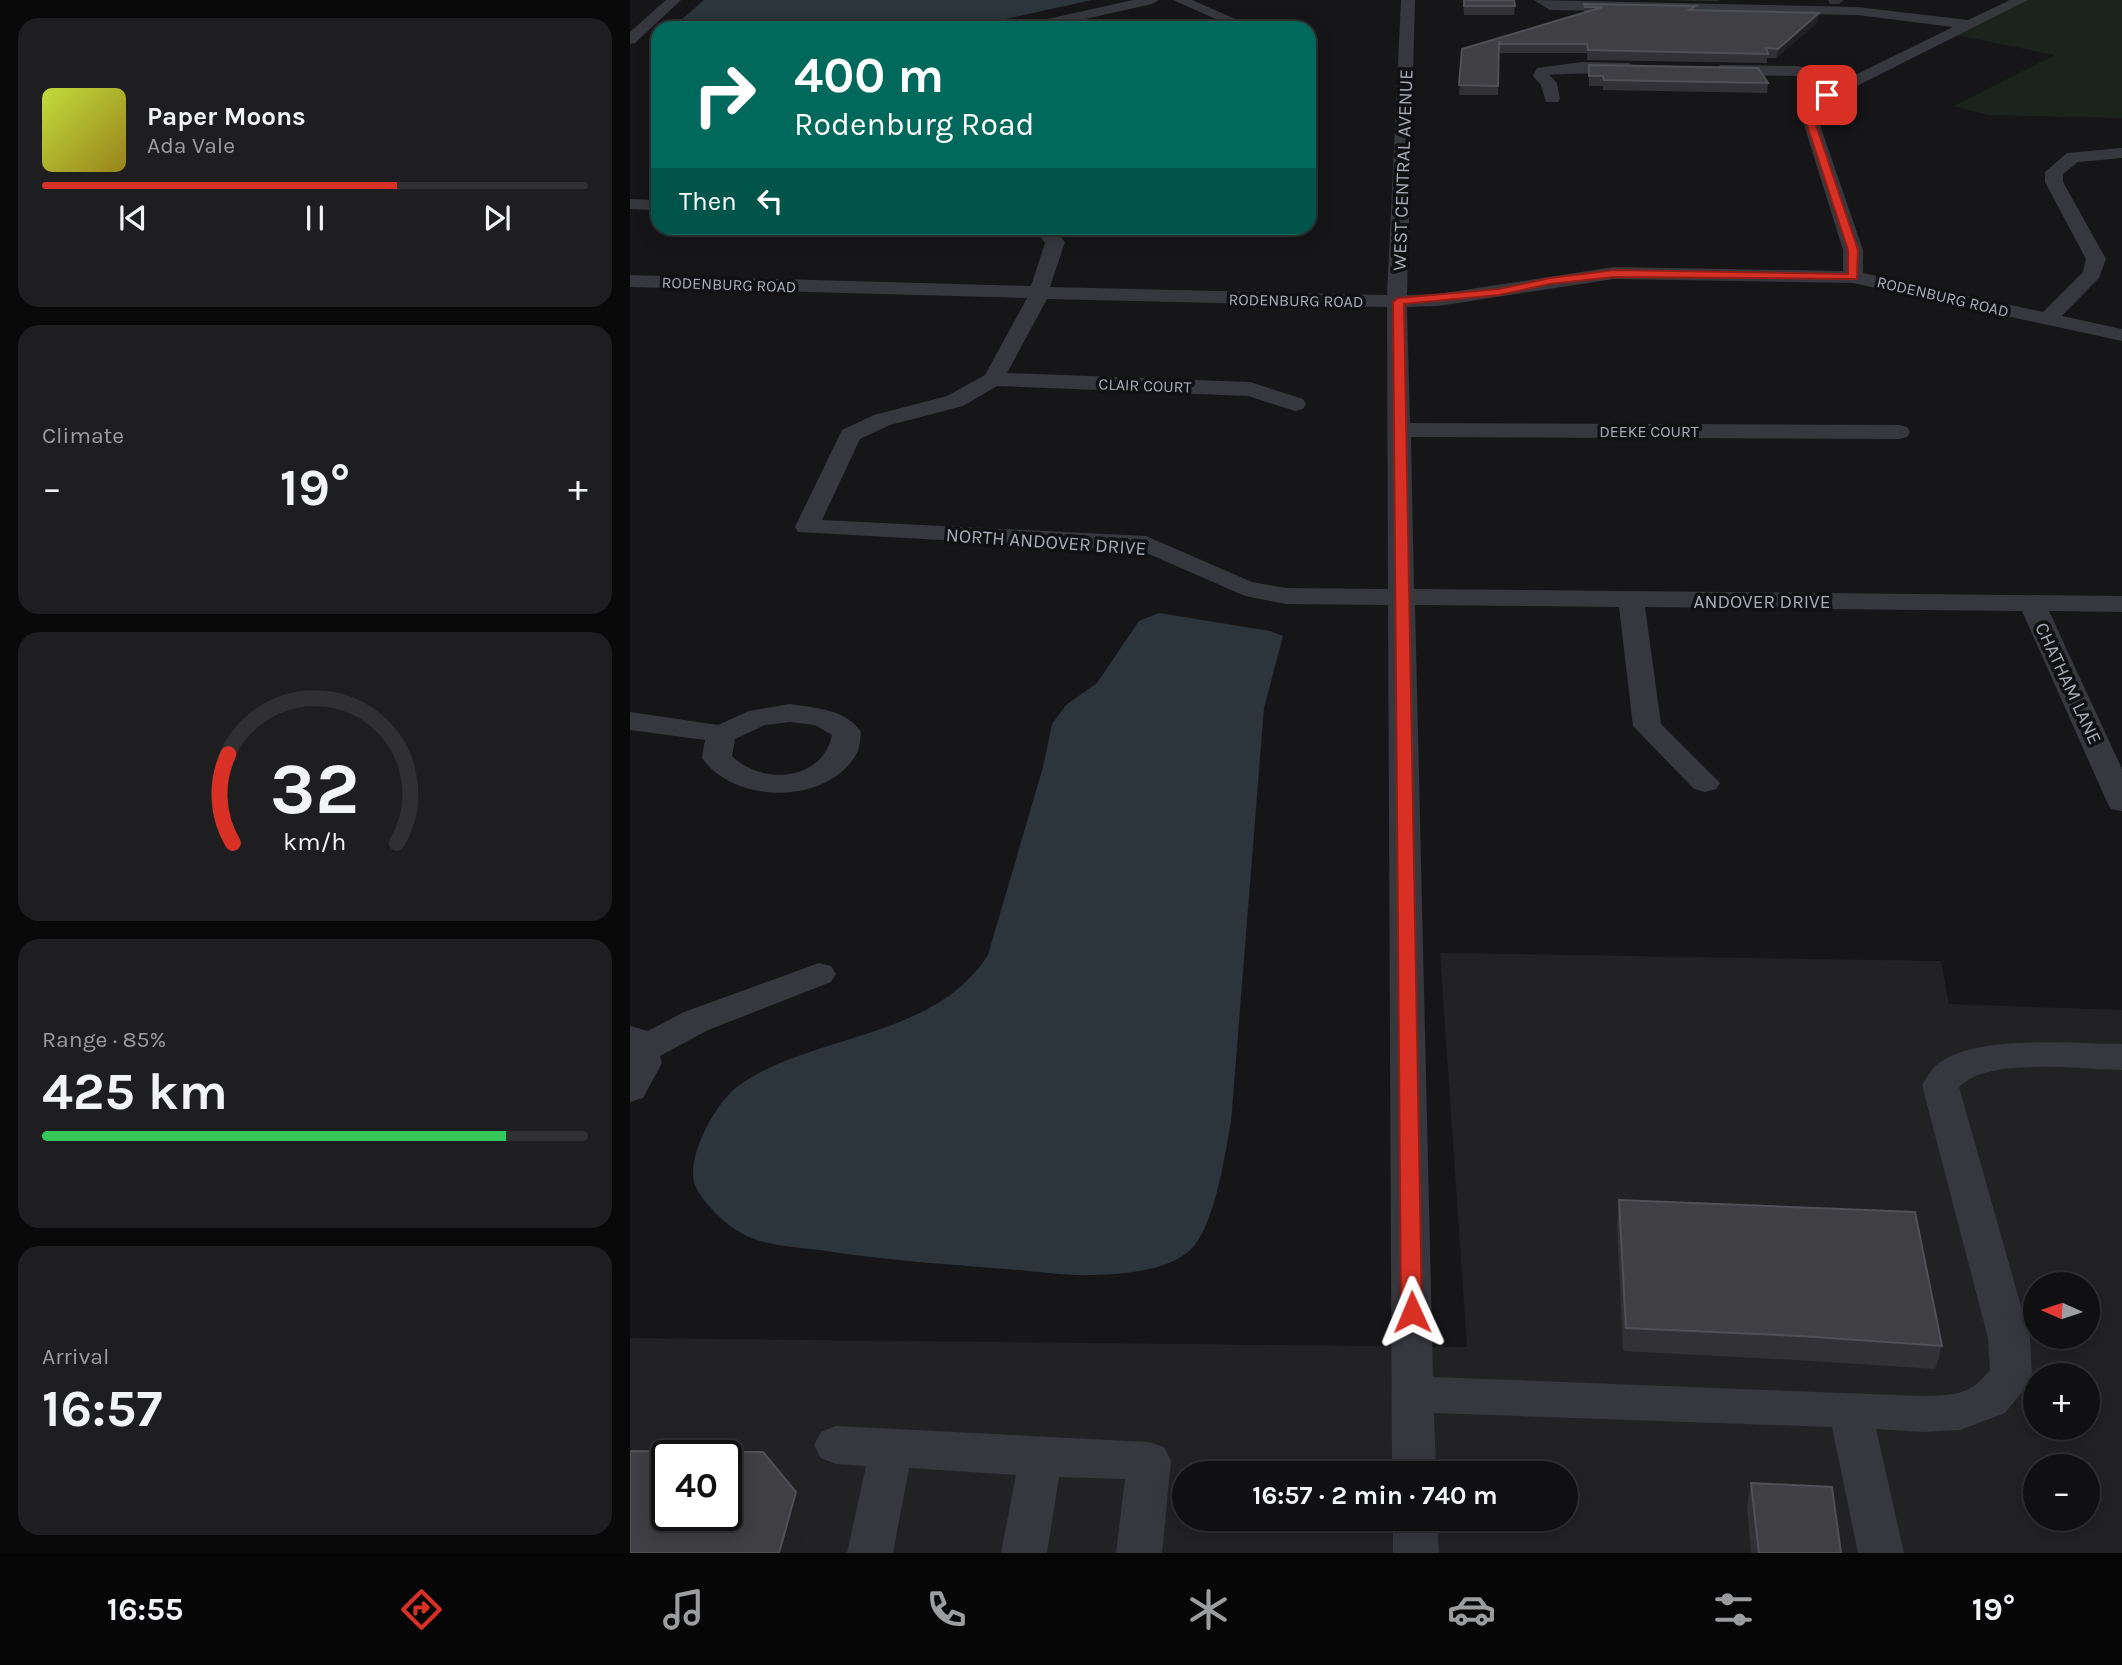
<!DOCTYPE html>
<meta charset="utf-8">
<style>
:root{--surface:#101012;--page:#1e1e20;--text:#f1f3f6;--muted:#9c9d9f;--line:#303032;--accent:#d93025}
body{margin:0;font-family:Karla,sans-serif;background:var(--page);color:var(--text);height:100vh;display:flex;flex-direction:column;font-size:26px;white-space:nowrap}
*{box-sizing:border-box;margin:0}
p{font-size:23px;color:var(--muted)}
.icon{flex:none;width:38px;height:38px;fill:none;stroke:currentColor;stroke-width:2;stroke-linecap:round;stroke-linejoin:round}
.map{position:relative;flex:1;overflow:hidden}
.side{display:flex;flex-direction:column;gap:18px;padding:18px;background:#09090a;width:630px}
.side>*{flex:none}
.banner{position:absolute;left:21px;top:21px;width:665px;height:214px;border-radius:21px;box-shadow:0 4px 18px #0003,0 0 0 2px var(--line);background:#00695c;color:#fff;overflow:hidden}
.needle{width:46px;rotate:273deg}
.tools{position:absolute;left:1393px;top:1272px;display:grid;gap:14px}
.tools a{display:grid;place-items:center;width:77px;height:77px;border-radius:50%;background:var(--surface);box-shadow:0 4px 18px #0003,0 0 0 2px var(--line);font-size:35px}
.speed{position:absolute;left:21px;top:1440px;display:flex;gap:14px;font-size:35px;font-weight:700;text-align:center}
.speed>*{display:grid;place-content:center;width:91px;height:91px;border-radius:50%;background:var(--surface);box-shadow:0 4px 18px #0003,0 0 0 2px var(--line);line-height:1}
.speed .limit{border:4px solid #111;border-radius:10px;background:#fff;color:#111}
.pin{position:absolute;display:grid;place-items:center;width:60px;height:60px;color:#fff;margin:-30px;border-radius:14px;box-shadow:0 4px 10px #0006}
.me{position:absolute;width:77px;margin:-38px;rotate:359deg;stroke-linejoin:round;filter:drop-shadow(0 0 5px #0008)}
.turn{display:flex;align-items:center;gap:24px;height:147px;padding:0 28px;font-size:32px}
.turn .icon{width:91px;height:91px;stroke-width:2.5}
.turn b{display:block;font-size:49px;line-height:60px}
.then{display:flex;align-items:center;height:66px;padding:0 28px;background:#0003;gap:14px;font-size:26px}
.big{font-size:52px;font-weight:700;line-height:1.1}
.side .widget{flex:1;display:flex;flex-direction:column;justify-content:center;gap:10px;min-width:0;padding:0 24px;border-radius:21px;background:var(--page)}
.side .dial{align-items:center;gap:0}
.dial svg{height:182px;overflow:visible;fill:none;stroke:var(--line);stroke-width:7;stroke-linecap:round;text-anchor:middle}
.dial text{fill:var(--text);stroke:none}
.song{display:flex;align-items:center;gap:21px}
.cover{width:84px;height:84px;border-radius:10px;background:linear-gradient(135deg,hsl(70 70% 55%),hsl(50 70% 35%))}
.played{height:7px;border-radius:4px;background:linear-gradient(90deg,var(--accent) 65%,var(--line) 65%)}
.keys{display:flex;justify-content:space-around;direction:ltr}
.heat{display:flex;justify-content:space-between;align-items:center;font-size:38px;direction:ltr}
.charge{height:10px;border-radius:5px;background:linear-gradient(90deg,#34c759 85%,var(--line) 0)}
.trip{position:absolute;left:542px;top:1461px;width:406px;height:70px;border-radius:35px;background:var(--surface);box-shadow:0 4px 18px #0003,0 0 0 2px var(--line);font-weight:700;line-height:70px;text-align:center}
.dock{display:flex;height:112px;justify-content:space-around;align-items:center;background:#060607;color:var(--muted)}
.dock .icon{width:49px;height:49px}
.dock .current{color:var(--accent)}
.dock b{font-size:32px;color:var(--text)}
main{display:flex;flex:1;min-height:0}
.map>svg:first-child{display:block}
</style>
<main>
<section class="side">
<div class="widget">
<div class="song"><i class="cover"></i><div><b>Paper Moons</b><p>Ada Vale</p></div></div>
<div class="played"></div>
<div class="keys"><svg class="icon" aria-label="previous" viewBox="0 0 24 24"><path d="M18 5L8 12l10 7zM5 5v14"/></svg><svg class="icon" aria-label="pause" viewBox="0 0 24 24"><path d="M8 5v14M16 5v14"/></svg><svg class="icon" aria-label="next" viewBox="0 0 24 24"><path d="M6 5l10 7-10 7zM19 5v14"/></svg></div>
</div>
<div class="widget"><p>Climate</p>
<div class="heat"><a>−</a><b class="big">19°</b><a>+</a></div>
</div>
<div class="widget dial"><svg viewBox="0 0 100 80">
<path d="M14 69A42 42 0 1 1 86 69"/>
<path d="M14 69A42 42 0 0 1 12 30" stroke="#d93025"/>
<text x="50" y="56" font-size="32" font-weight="700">32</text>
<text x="50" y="72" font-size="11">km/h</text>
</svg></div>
<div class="widget"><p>Range · 85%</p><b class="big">425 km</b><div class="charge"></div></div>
<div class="widget"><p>Arrival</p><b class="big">16:57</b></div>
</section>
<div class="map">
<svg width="1492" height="1553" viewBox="0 0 1492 1553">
<rect width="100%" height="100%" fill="#161618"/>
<path fill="#222225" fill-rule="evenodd" d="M 810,953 L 1311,961 L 1319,1004 L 1492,1010 L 1492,1553 L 0,1553 L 0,1338 L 837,1347 ZM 1405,1284 L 1458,1284 L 1458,1337 L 1405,1337 ZM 1405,1376 L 1458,1376 L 1458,1428 L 1405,1428 ZM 37,1456 L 96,1456 L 96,1516 L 37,1516 ZM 1405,1466 L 1458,1466 L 1458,1519 L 1405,1519 ZM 555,1474 L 936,1474 L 936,1519 L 555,1519 Z"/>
<path fill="#1c231d" d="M 1391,0 L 1492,0 L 1492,118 L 1358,115 L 1324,106 L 1425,55 L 1321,34 Z"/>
<path fill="#2c353c" d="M 74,0 L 462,0 L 353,24 L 241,28 L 43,27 Z
M 529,613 L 640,631 L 653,636 L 634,708 L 601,1122 C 595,1154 584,1232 558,1252 C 533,1272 492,1274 461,1275 C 433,1276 404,1271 376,1269 C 314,1264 252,1260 190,1250 C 167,1247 138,1246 117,1236 C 103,1229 90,1219 80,1207 C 74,1201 68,1192 65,1185 C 55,1158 86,1102 108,1086 C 182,1033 304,1040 358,955 L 413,767 L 422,724 L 436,705 L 467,683 L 509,621 Z"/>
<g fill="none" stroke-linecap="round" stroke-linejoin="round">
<path fill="#37383d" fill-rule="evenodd" d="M 36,0 L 51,0 L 5,43 L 0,44 L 0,32 Z
M 503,0 L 529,0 L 522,4 L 415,28 L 388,28 L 395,24 Z
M 543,0 L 562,0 L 626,28 L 606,28 Z
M 771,0 L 785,0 L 777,295 L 808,294 L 984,267 L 1213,271 L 1213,250 L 1174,125 C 1176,105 1190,92 1207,84 L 1168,76 L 1090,75 L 1082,70 L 1090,65 L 1168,66 L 1221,77 L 1323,27 L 1227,15 L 920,10 L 904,0 L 1227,7 L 1338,20 L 1380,0 L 1398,0 L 1203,98 L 1191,114 L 1190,125 L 1233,250 L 1233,273 L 1413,312 L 1453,272 L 1456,259 L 1415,182 L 1415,172 L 1437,153 L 1492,148 L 1492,158 L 1448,162 L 1433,174 L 1433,182 L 1476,259 L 1469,278 L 1432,316 L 1492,329 L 1492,341 L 1223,283 L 984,279 L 808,306 L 777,307 L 780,423 L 1269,425 L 1277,427 L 1280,432 L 1277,437 L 1269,439 L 781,437 L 784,589 L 1492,596 L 1492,612 L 1419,611 L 1492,769 L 1492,811 L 1481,809 L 1477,802 L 1392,611 L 1015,607 L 1031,724 L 1090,783 L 1086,789 L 1075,792 L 1064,789 L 1003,726 L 989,607 L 785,605 L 803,1377 L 1292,1396 C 1323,1395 1340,1396 1360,1370 L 1358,1338 L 1292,1085 C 1297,1077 1301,1069 1309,1063 C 1348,1034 1444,1044 1492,1044 L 1492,1070 C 1452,1070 1358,1056 1329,1087 L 1400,1338 L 1402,1375 L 1396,1387 L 1375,1413 L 1330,1430 L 1292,1432 L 1246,1429 L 1274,1553 L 1228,1553 L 1202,1427 L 804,1413 L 806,1474 L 762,1474 L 758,605 L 656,604 L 615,596 L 512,551 L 168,532 L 165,527 L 212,430 L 244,415 L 317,396 L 355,375 L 397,298 L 0,287 L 0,275 L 401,286 L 415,243 L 404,228 L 423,228 L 435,242 L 420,287 L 757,295 ZM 417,299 L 757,307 L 758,589 L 656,588 L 622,582 L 516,536 L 192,520 L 230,439 L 260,425 L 333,406 L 367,386 L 618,396 L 665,411 L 673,409 L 676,404 L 673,399 L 620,382 L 377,373 Z
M 952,62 L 999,63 L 1007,68 C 1000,74 935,73 919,75 L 927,83 L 930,99 L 928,102 L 916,102 L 911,85 L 903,76 L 907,68 Z
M 0,199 L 28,200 L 28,210 L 0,209 Z
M 160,704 C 185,708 216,709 231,732 C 230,739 230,747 227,753 C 199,805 105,805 72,758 L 75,740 L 0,730 L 0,712 L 88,725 L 119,711 ZM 160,722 L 185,725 L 202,735 C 193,781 132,786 102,756 L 105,739 L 135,725 Z
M 189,963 L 201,966 L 206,974 L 201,982 L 78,1030 L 30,1056 L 32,1063 L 13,1098 L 0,1102 L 0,1026 L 18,1031 L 54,1012 Z
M 206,1426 L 519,1442 L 534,1447 L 541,1461 L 532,1553 L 486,1553 L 495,1479 L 429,1477 L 417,1553 L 371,1553 L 386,1475 L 279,1468 L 263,1553 L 217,1553 L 236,1466 L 206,1464 L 191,1458 L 184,1445 L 191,1432 Z
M 763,1519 L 807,1519 L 809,1553 L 763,1553 Z"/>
</g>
<path fill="#323236" d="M 833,0 L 885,6 L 884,15 L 834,15 Z
M 1025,0 L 1090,0 L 1088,1 Z
M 1198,0 L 1214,0 L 1209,4 L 1200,4 Z
M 954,4 L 1066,6 L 1066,10 L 1188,22 L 1146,58 L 1137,58 L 1137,63 L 957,60 L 957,53 L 870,53 L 869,50 L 868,95 L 829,95 L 832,49 L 954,13 Z
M 959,65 L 1138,83 L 1137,93 L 973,90 L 973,86 L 959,86 Z
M 989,1200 L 1312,1346 L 1305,1369 L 1166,1360 L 993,1351 L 987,1224 Z
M 1121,1483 L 1211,1553 L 1121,1553 L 1117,1506 Z"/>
<path fill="#212124" d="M 1189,13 L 1188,22 L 1146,58 L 1148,49 Z
M 166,1492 L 176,1523 L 168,1553 L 149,1553 Z"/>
<path fill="#3f3f44" stroke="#4f5156" stroke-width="2" fill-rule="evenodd" d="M 834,0 L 884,0 L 885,6 L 834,6 Z
M 954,4 L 1066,6 L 1059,10 L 1189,13 L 1148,49 L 1136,48 L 1138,54 L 958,50 L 957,44 L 870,44 L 869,41 L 868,86 L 829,85 L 832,49 L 973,7 L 955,7 Z
M 959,65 L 1128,68 L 1138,83 L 974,80 L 973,76 L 959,76 Z
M 989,1200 L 1285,1212 L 1312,1346 L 1171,1336 L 996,1328 Z
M 0,1451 L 133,1452 L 166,1492 L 149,1553 L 0,1553 ZM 37,1456 L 96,1456 L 96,1516 L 37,1516 Z
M 1121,1483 L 1202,1487 L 1211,1553 L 1129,1553 Z"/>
<path fill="#d93025" stroke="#8d1f18" stroke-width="2" d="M 1194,93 L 1201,95 L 1187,114 L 1186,125 L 1228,250 L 1227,279 L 984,277 L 920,284 L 869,295 L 774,304 L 792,1312 L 789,1318 L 782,1321 L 774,1318 L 771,1312 L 763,302 L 768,298 L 869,289 L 920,278 L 984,270 L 1218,274 L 1218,250 L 1177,125 L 1178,114 Z"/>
<g text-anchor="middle" stroke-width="7" stroke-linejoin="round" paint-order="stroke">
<g font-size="16" fill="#a8adb8" stroke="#111113">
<text transform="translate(99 284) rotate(2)" y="6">RODENBURG ROAD</text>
<text transform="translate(1313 296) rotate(13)" y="6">RODENBURG ROAD</text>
<text transform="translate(666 300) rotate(1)" y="6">RODENBURG ROAD</text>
<text transform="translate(515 385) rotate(2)" y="6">CLAIR COURT</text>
<text x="1019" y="437">DEEKE COURT</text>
</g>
<g font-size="19" fill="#a8adb8" stroke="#111113">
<text transform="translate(772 170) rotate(-88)" y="7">WEST CENTRAL AVENUE</text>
<text transform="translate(416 541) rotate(4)" y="7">NORTH ANDOVER DRIVE</text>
<text x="1132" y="608">ANDOVER DRIVE</text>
<text transform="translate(1439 683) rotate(65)" y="7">CHATHAM LANE</text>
</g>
</g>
</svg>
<div class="tools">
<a><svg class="needle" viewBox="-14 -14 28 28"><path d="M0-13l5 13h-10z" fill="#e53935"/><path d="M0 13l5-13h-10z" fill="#9c9d9f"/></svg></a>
<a>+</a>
<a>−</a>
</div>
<div class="speed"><div class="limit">40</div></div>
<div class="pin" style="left:1197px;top:95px;background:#d93025"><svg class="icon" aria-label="arrive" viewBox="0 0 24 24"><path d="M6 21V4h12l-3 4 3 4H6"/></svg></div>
<svg class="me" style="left:782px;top:1312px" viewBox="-20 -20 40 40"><path d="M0-17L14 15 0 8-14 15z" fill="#d93025" stroke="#fff" stroke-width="4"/></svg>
<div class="trip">16:57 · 2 min · 740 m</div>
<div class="banner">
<div class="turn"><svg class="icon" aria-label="right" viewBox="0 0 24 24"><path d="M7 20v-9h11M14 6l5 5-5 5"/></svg><div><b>400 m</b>Rodenburg Road</div></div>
<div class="then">Then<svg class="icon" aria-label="left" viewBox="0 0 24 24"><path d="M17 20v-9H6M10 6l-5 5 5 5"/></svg></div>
</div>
</div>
</main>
<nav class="dock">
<b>16:55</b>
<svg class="icon current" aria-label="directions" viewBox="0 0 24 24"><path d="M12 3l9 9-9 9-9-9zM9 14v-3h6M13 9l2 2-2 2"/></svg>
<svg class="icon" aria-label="music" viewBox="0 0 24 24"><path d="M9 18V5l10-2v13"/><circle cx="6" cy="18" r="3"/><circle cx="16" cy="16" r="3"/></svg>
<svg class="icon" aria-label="phone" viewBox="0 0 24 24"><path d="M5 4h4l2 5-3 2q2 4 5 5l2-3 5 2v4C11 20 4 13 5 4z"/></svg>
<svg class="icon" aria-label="climate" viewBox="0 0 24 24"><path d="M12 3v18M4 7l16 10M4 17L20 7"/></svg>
<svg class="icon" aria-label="car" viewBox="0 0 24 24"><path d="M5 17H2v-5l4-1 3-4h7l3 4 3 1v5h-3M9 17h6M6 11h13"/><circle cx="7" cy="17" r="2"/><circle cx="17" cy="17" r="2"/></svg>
<svg class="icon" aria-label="filters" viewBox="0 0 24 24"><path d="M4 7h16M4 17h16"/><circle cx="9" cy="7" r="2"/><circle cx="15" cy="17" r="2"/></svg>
<b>19°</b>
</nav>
